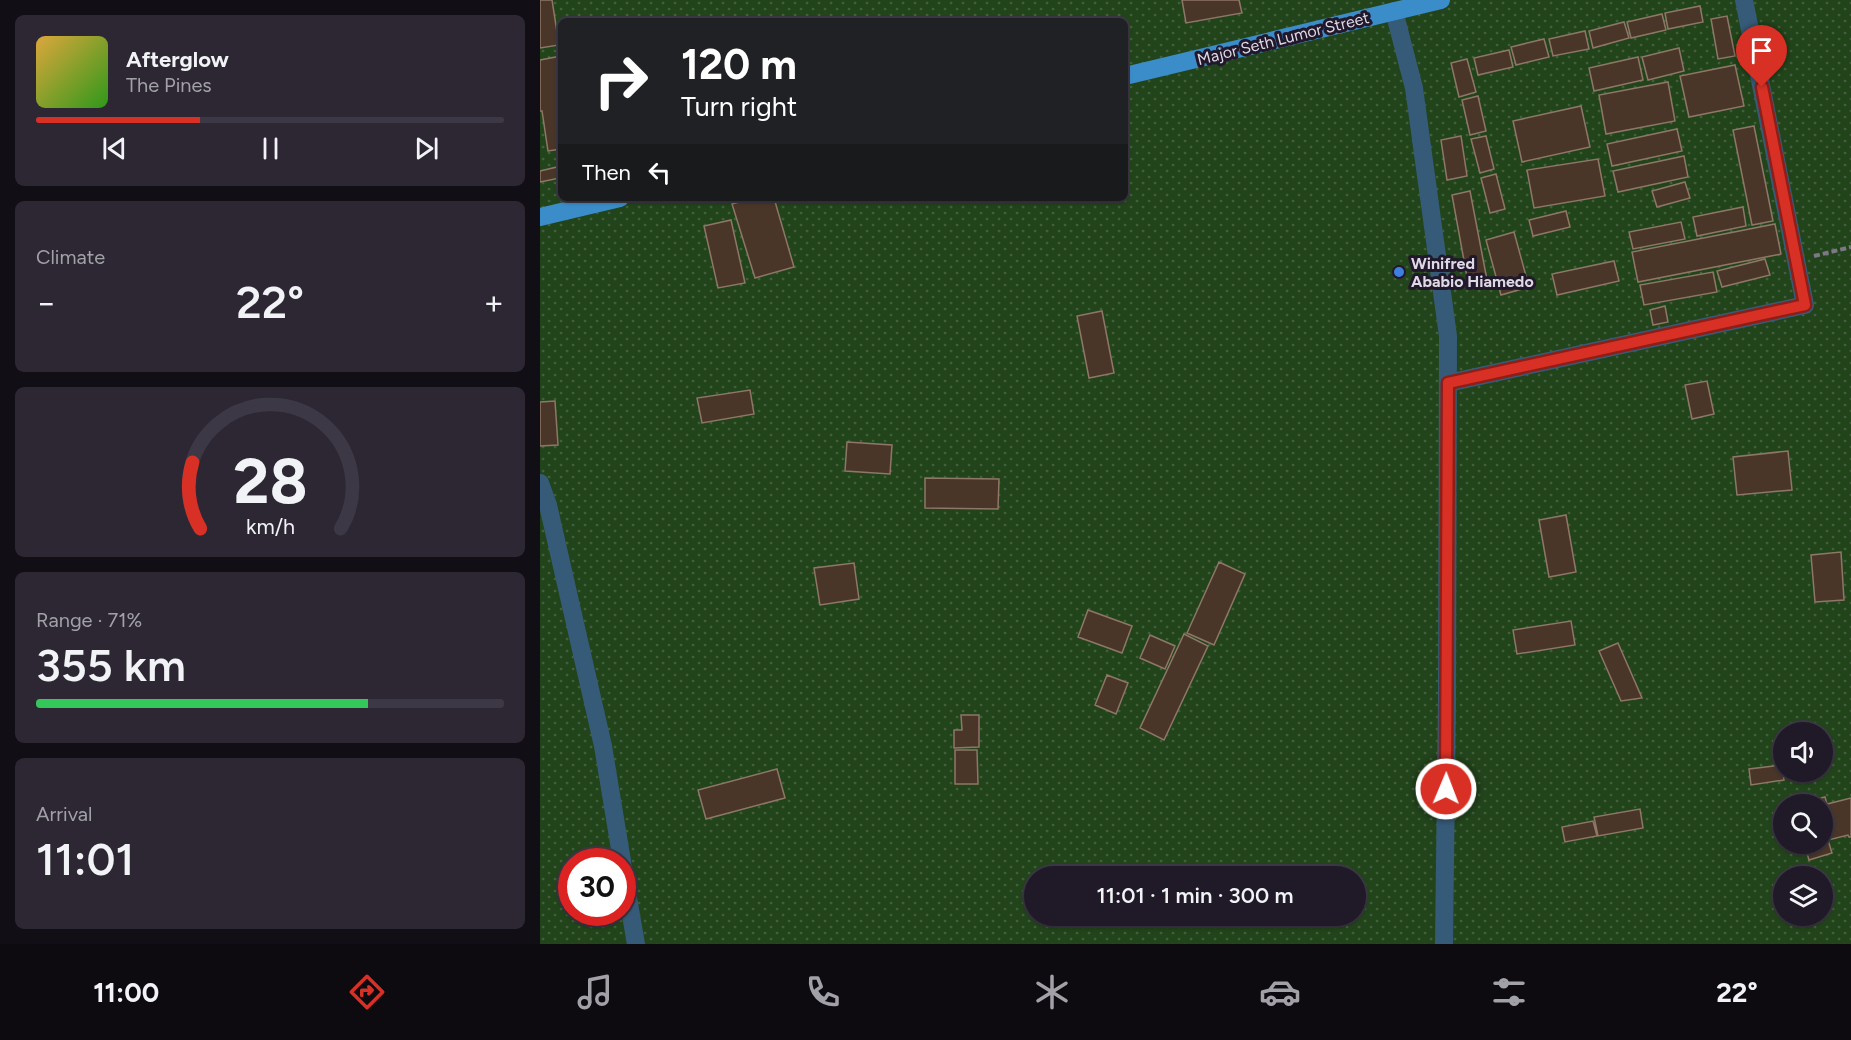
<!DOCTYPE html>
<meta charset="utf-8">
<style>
:root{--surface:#201a28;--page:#2d2734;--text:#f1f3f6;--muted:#a2a1a8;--line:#3d3845;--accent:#d93025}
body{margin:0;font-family:Figtree,sans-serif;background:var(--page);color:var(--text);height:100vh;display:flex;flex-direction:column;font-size:22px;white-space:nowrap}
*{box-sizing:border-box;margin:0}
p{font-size:20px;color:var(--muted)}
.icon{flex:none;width:33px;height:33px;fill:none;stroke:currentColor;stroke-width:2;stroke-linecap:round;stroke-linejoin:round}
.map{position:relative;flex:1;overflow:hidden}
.side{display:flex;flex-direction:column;gap:15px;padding:15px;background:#120e16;width:540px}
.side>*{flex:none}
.top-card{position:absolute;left:18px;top:18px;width:570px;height:183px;border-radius:9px;box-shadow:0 2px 4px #0004,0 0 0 2px var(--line);background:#202124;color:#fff;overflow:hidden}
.fabs{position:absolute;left:1233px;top:722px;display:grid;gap:12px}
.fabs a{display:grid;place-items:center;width:60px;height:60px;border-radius:50%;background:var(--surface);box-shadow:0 2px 4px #0004,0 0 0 2px var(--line);font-size:30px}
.speed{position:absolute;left:18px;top:848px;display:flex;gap:12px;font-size:30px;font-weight:700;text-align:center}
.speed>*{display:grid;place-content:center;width:78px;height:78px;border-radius:50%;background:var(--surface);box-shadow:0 2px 4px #0004,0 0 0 2px var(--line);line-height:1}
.speed .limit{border:9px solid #d22;background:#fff;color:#111}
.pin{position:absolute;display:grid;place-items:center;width:51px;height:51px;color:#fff;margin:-62px -26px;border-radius:50% 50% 50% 0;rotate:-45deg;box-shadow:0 0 6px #0007}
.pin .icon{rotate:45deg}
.me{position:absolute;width:66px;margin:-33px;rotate:1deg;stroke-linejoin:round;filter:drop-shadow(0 0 4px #0008)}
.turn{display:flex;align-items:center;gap:21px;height:126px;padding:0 24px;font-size:27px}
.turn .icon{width:78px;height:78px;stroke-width:2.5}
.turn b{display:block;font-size:42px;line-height:51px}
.then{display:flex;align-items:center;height:57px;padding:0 24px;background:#0003;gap:12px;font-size:22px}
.big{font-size:45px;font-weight:600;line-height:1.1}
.side .tile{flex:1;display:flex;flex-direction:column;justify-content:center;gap:9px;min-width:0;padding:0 21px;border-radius:9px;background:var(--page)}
.side .dial{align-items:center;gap:0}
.dial svg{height:156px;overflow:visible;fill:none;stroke:var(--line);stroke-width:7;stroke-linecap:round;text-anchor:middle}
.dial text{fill:var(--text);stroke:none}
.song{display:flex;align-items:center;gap:18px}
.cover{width:72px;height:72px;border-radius:9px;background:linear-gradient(135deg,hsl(40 70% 55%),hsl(110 70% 35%))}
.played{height:6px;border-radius:3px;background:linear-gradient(90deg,var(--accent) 35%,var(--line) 35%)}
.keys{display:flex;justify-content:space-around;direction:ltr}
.heat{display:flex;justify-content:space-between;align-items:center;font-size:33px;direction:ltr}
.charge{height:9px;border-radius:4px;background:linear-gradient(90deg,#34c759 71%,var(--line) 0)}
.trip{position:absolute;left:484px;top:866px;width:342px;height:60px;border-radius:30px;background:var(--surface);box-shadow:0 2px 4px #0004,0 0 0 2px var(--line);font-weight:600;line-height:60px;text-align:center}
.dock{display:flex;height:96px;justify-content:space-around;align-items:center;background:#0d0a10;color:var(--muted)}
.dock .icon{width:42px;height:42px}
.dock .selected{color:var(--accent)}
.dock b{font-size:27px;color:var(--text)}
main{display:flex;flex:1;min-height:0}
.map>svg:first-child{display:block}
</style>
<main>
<section class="side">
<div class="tile">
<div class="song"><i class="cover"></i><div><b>Afterglow</b><p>The Pines</p></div></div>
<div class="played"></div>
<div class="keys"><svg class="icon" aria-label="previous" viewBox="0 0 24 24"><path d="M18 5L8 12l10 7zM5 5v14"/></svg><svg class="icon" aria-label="pause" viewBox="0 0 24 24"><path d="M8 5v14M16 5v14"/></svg><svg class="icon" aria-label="next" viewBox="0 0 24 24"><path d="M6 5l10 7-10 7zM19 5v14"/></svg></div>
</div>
<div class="tile"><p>Climate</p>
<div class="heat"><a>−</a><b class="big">22°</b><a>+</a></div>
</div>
<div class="tile dial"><svg viewBox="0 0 100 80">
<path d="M14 69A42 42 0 1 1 86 69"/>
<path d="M14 69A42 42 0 0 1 10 35" stroke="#d93025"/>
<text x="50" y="56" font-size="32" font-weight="700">28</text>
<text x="50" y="72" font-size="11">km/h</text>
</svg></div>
<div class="tile"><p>Range · 71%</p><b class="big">355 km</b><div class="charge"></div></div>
<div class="tile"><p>Arrival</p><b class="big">11:01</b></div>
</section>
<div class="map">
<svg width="1311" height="944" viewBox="0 0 1311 944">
<defs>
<pattern id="grass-dots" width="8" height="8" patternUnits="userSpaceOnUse" patternTransform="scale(1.5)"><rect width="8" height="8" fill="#22441b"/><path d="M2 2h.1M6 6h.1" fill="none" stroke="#425e3c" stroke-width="1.8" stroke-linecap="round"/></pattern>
</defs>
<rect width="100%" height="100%" fill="#2b2236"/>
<path fill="url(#grass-dots)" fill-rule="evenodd" d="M 0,0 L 1311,0 L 1311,944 L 0,944 ZM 21,21 L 585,21 L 585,198 L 21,198 ZM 1244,732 L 1282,732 L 1282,771 L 1244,771 ZM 1244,804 L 1282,804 L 1282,843 L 1244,843 ZM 32,861 L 82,861 L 82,912 L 32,912 ZM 495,876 L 816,876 L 816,915 L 495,915 ZM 1244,876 L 1282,876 L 1282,915 L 1244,915 Z"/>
<path fill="#4a3628" stroke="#8e7767" stroke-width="1.5" d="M 0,0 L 12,0 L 19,45 L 0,48 Z
M 642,0 L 699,0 L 702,13 L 646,23 Z
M 1160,6 L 1163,22 L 1128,29 L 1125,13 Z
M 1122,14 L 1126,30 L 1091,38 L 1087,22 Z
M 1187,16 L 1195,56 L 1178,59 L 1171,19 Z
M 1084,22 L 1089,38 L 1053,48 L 1049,31 Z
M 1045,31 L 1049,49 L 1013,56 L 1009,39 Z
M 1004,39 L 1009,57 L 976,65 L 971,47 Z
M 1139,48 L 1144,71 L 1108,80 L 1102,57 Z
M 969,50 L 973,67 L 938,75 L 934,58 Z
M 21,56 L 21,149 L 8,151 L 2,111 L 0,111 L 0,60 Z
M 1098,57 L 1103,80 L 1054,91 L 1049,68 Z
M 927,59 L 936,92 L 919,97 L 911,63 Z
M 1195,65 L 1204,106 L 1149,117 L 1140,76 Z
M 1128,82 L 1135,121 L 1066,134 L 1059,95 Z
M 938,96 L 946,131 L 930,135 L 922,100 Z
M 1041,106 L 1050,147 L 982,162 L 973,121 Z
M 1214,126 L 1233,221 L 1212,225 L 1193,130 Z
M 1137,129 L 1142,151 L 1072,166 L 1067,144 Z
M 921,136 L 927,176 L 907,180 L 901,140 Z
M 946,136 L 954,169 L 940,173 L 931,139 Z
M 1144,156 L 1148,177 L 1078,192 L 1073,171 Z
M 1058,159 L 1065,196 L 994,208 L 987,170 Z
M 17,167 L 20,178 L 0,182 L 0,171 Z
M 956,174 L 965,209 L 950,213 L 941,178 Z
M 1145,182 L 1150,198 L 1117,207 L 1112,191 Z
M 930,191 L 948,285 L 929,288 L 912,195 Z
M 213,198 L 234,198 L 254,267 L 215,278 L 192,204 Z
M 1203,207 L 1206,226 L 1157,236 L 1153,217 Z
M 1026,211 L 1030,227 L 993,236 L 989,220 Z
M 191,220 L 205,283 L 178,288 L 164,226 Z
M 1141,222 L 1145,239 L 1093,249 L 1089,232 Z
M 1235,224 L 1241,254 L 1098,282 L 1092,252 Z
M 974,232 L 989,287 L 961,295 L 946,240 Z
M 1225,259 L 1230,275 L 1182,287 L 1177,271 Z
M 1074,261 L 1079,281 L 1017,295 L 1012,274 Z
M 1173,272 L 1177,292 L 1104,305 L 1100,285 Z
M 1125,306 L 1128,322 L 1113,325 L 1110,310 Z
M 562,311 L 574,373 L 549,378 L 537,316 Z
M 1167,381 L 1174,414 L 1152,419 L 1145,385 Z
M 210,390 L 214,414 L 162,423 L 157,398 Z
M 15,401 L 18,445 L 0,446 L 0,402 Z
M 307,442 L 352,445 L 350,474 L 305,471 Z
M 1248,451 L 1252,490 L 1197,495 L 1193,457 Z
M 385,478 L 459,479 L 458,509 L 385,508 Z
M 1026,515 L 1036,572 L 1009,577 L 999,520 Z
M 1301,552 L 1304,600 L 1275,602 L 1271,555 Z
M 679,562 L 705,574 L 674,645 L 647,633 Z
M 314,563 L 319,599 L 280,605 L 274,568 Z
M 548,610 L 592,626 L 582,653 L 538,637 Z
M 1031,621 L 1035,645 L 977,654 L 973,630 Z
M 644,634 L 668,646 L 624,740 L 600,728 Z
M 610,635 L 635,646 L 625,669 L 600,658 Z
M 1078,643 L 1102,698 L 1081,701 L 1059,651 Z
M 567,675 L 588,683 L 576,714 L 555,705 Z
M 421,715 L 439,715 L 439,747 L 414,748 L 414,730 L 422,730 Z
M 415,750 L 437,750 L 438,784 L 415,784 Z
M 1242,765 L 1244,780 L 1211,785 L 1209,769 Z
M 237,769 L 245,798 L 166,819 L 158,790 Z
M 1285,797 L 1287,804 L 1311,798 L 1311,837 L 1309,837 L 1308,835 L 1288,840 L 1292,853 L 1269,860 L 1264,843 L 1282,843 L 1282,804 L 1270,804 L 1269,801 Z
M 1100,809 L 1103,828 L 1058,836 L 1054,817 Z
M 1053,821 L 1057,836 L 1025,842 L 1022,827 Z"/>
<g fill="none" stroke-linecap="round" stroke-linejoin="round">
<path stroke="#7e7787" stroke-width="4" stroke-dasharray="6 3" stroke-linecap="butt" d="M 1274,256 L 1311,247"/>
<path stroke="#365b79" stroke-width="18" d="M 854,11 L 874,88 L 908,336 L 907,700 L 904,944
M 908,383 L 1265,305 L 1204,0
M 0,483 L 8,505 L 63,746 L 82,861
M 82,863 L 96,944"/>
<path stroke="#3b8dca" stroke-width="18" d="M 585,76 L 901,0
M 0,217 L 80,198"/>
</g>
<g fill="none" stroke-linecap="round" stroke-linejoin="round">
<defs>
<path id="route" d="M 906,789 L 908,383 L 1265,305 L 1222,87"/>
</defs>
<use href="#route" stroke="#8d1f18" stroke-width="15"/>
<use href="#route" stroke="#d93025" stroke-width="10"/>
</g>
<circle fill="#3f7fe0" stroke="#21192b" stroke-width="2" cx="859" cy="272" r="6"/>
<g text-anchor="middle" stroke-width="6" stroke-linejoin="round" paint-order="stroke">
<g font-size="16" fill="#dfd9e6" stroke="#21192b">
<text transform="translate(743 38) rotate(-14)" y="6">Major Seth Lumor Street</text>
</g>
<g font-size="16" font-weight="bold" fill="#dfd9e6" stroke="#21192b" text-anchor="start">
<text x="871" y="269">Winifred<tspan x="871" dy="18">Ababio Hiamedo</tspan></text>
</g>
</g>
</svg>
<div class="fabs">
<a><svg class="icon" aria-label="sound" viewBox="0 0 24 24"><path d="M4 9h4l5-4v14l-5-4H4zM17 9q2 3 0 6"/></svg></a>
<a><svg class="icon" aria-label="search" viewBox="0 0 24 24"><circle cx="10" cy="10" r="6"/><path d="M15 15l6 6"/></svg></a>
<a><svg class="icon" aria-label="layers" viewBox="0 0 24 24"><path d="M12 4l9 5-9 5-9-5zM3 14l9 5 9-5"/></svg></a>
</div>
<div class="speed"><div class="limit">30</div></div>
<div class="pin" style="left:1222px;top:87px;background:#d93025"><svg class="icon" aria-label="arrive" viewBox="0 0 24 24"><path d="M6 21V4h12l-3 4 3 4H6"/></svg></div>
<svg class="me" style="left:906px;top:789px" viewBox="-20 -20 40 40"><circle r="17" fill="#d93025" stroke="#fff" stroke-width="3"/><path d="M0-11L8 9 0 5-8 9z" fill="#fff"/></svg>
<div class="trip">11:01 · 1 min · 300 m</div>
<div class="top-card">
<div class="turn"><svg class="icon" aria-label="right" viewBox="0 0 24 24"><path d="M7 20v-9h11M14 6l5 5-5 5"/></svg><div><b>120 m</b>Turn right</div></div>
<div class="then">Then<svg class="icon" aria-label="left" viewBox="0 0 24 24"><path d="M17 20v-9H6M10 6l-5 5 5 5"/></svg></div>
</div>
</div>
</main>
<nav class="dock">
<b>11:00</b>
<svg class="icon selected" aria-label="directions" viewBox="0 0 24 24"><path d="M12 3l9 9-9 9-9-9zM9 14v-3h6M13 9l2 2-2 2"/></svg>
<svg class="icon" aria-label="music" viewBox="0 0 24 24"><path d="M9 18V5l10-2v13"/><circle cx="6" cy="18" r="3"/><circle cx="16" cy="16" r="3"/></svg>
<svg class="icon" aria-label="phone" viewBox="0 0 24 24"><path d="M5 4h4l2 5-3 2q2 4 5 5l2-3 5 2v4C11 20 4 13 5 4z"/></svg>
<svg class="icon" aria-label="climate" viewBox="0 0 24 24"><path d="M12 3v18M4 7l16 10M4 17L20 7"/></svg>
<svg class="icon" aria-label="car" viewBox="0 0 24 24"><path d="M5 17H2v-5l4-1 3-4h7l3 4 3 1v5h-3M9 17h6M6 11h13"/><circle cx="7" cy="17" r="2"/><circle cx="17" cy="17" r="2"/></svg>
<svg class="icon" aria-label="filters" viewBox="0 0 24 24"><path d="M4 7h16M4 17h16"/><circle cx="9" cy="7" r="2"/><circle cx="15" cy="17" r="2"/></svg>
<b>22°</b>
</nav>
